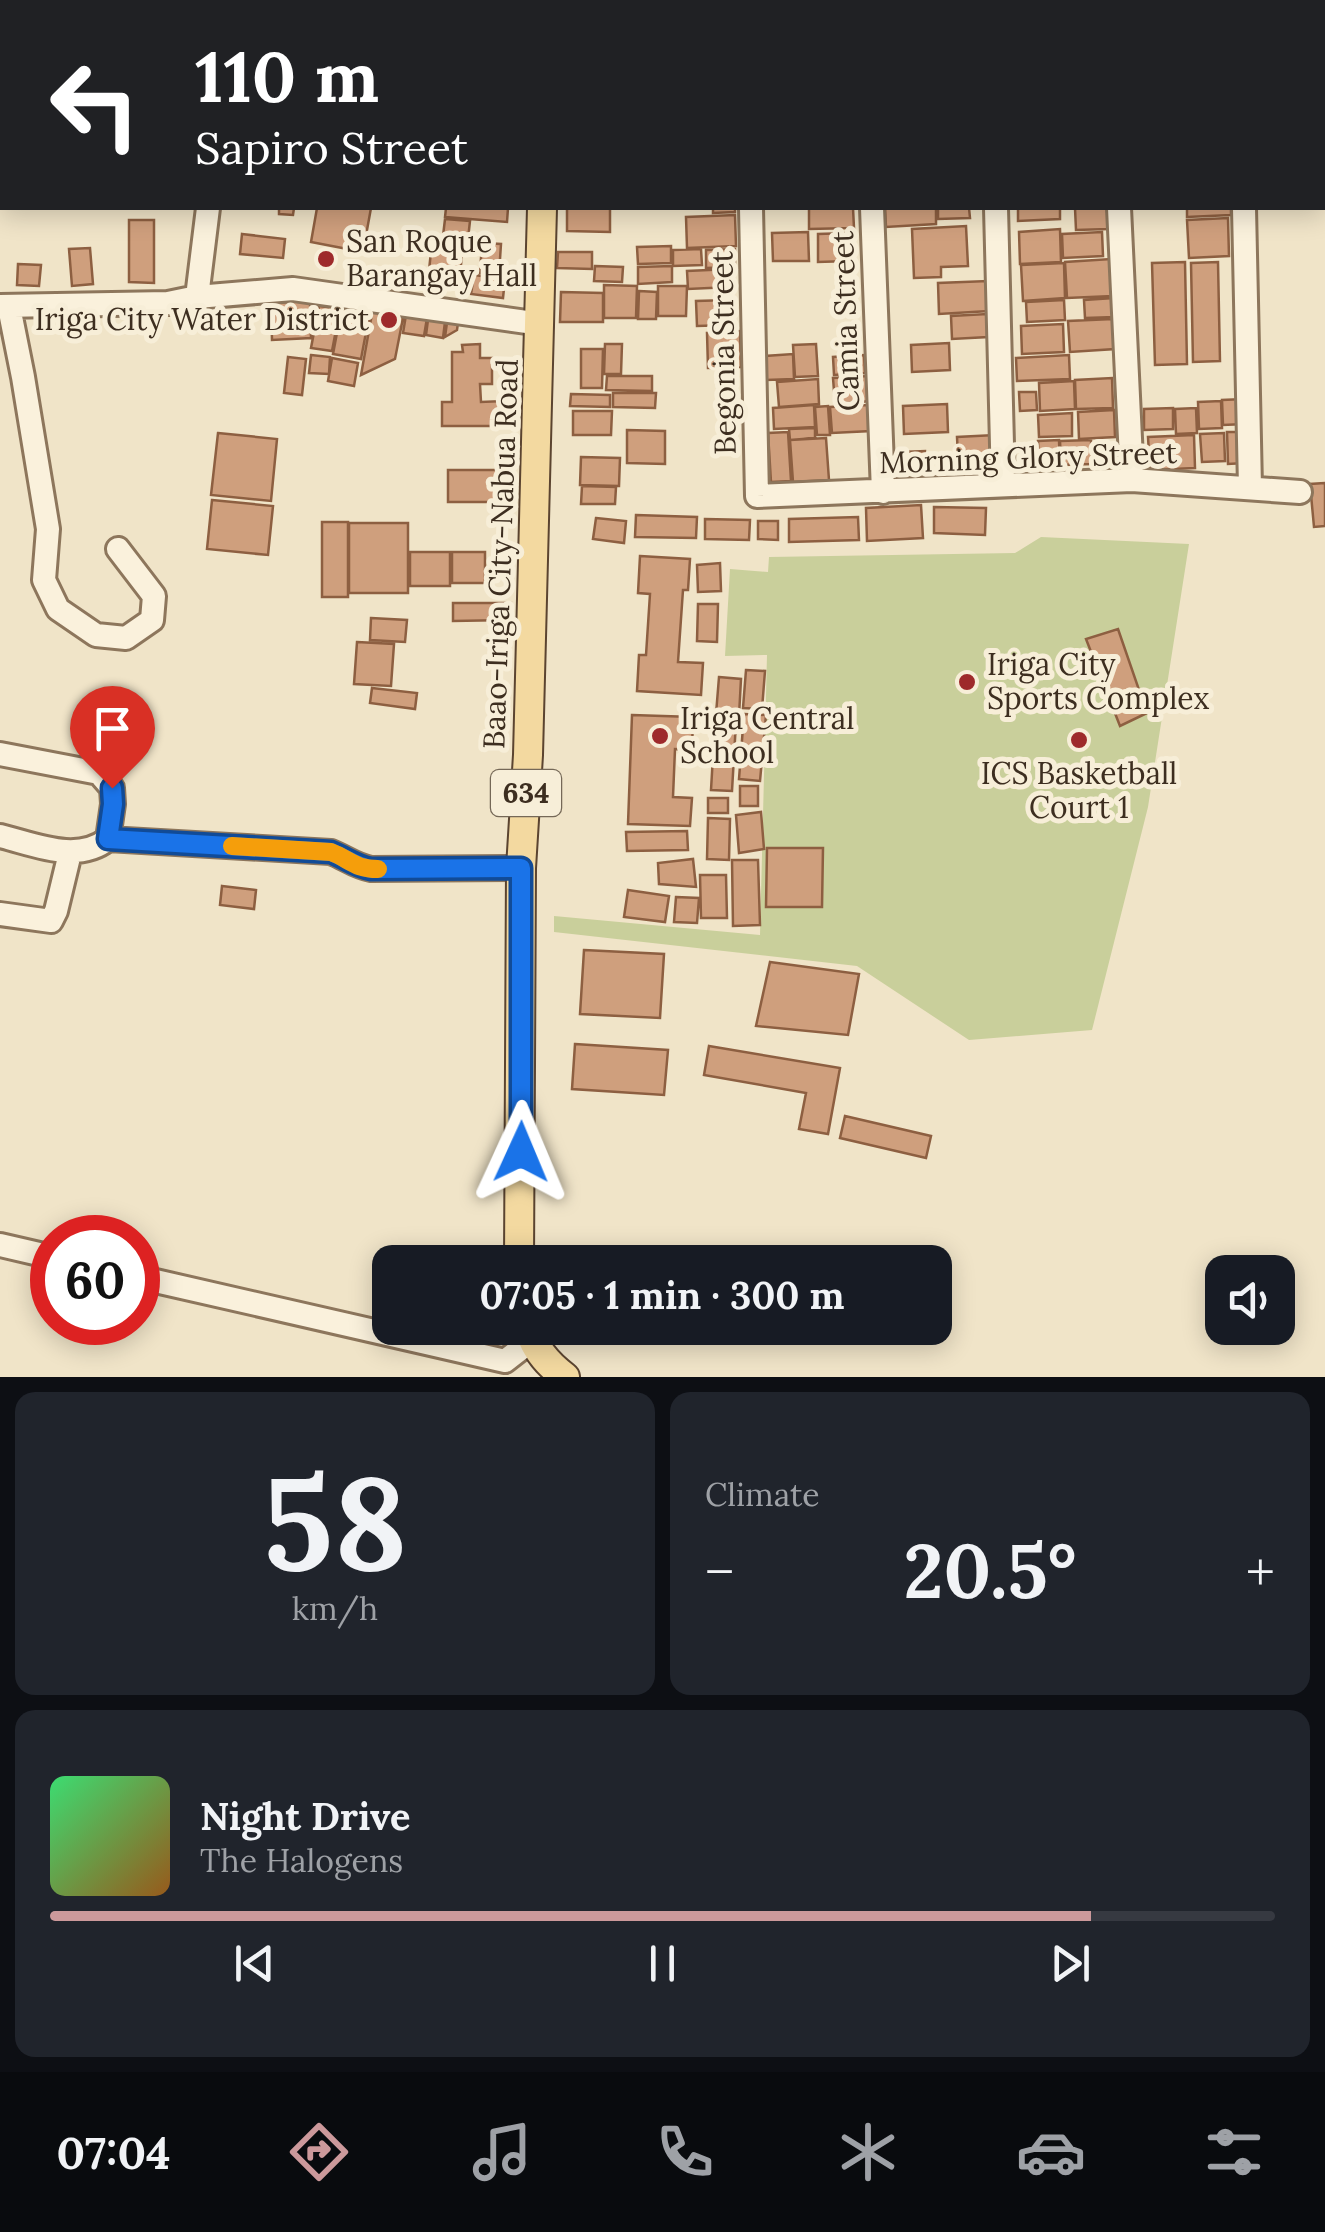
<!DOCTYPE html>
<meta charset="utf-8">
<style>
:root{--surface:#171b24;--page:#20242c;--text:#f1f3f6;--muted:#9ea1a6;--line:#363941;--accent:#cc999b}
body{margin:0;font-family:Lora,serif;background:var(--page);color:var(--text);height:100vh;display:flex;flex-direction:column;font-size:38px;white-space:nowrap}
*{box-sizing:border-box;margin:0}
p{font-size:32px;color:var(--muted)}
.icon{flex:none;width:55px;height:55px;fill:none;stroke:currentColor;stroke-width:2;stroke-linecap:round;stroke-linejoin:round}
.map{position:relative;height:1377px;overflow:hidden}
.drawer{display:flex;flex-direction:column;gap:15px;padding:15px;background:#0d0f14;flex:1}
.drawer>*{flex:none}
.hud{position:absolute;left:0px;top:0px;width:1325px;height:210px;box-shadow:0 5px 25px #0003;background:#202124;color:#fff;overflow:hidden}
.controls{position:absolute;left:1205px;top:1255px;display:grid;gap:20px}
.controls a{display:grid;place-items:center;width:90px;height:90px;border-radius:20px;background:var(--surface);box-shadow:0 5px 25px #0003;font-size:50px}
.speed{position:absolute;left:30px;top:1215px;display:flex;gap:20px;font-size:50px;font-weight:700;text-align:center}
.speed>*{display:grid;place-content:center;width:130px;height:130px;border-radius:50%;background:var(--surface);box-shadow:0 5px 25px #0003;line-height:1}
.speed .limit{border:15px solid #d22;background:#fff;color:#111}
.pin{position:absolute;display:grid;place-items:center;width:85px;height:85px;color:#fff;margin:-102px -42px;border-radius:50% 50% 50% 0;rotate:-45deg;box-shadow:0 0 10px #0007}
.pin .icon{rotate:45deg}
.me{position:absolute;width:110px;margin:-55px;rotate:1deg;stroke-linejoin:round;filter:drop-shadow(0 0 8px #0008)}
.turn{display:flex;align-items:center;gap:35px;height:210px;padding:0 30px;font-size:45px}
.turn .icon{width:130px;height:130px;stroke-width:2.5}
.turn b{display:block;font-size:70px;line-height:85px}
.big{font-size:75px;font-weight:700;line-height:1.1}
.drawer .tile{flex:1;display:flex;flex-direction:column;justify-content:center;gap:15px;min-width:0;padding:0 35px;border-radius:20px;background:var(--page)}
.drawer .dial{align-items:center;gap:0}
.dial b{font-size:130px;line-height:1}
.song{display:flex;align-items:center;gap:30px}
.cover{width:120px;height:120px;border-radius:15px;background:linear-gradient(135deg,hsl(140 70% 55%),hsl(30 70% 35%))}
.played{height:10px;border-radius:5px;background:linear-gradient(90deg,var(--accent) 85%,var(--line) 85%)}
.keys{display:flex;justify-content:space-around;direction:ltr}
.heat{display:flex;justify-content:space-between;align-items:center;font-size:55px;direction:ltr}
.drawer .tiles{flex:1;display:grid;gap:15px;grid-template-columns:1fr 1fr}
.tile:last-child{grid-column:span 2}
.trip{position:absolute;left:372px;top:1245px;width:580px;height:100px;border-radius:20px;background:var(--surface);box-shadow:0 5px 25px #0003;font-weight:700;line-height:100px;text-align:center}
.tabs{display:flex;height:160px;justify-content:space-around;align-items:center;background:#090b0e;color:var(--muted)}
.tabs .icon{width:70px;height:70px}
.tabs .active{color:var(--accent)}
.tabs b{font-size:45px;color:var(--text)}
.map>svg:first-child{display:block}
</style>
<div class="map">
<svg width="1325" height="1377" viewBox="0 0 1325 1377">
<rect width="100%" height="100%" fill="#f0e4c8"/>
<path fill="#c9cf9b" d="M 1041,537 L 1189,544 L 1148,807 L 1092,1030 L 969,1040 L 857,966 L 554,932 L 554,916 L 760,935 L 767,655 L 725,656 L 730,569 L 768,572 L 769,557 L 1015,553 Z"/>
<path fill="#cf9f7d" stroke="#8d5f41" stroke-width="2.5" d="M 606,0 L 649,0 L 650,2 L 606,2 Z
M 728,0 L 769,0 L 769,2 L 720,2 Z
M 925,0 L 925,2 L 880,2 L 880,1 Z
M 279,208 L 294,208 L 293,215 L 279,214 Z
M 317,208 L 371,208 L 363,252 L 311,242 Z
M 446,208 L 508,208 L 507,222 L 445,217 Z
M 567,208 L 610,208 L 610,232 L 567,231 Z
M 713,208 L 735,208 L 735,212 L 713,213 Z
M 809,208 L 853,208 L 854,228 L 809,229 Z
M 885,208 L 936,208 L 936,224 L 886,227 Z
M 938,208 L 969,208 L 970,218 L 938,219 Z
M 1018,208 L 1060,208 L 1060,219 L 1018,221 Z
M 1075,208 L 1107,208 L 1108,229 L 1076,230 Z
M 1187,208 L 1231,208 L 1231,215 L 1187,217 Z
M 735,215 L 736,246 L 687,248 L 686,217 Z
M 1228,218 L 1229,256 L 1189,258 L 1187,220 Z
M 445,219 L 470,221 L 468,239 L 443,236 Z
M 129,220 L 154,220 L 154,283 L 129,282 Z
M 966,226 L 968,266 L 941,267 L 941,277 L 914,278 L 912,229 Z
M 1060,229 L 1061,262 L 1020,264 L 1019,232 Z
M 808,232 L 809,261 L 773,261 L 772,233 Z
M 1102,232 L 1103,256 L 1063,258 L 1062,234 Z
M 849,233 L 849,261 L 818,262 L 818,234 Z
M 242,234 L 285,239 L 283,258 L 240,254 Z
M 432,242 L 463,246 L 459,283 L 428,280 Z
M 482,243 L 501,244 L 499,274 L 480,273 Z
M 671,246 L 671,263 L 638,264 L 637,247 Z
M 90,248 L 93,284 L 72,286 L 69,249 Z
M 701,249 L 702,265 L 673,266 L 673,250 Z
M 735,249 L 735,267 L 706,268 L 706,250 Z
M 558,252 L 592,252 L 592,269 L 557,268 Z
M 1111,259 L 1113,296 L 1067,298 L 1065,262 Z
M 1185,262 L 1187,364 L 1155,365 L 1152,263 Z
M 1218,262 L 1220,361 L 1193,362 L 1191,263 Z
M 1064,263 L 1065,298 L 1023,301 L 1021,265 Z
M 18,264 L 41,265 L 39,286 L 17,285 Z
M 595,266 L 623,267 L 622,282 L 594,281 Z
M 672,266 L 672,282 L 638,284 L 638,267 Z
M 731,269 L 731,287 L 688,289 L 687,271 Z
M 474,275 L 505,279 L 503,298 L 471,294 Z
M 988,281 L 989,311 L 939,314 L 938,283 Z
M 604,285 L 637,286 L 636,318 L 604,318 Z
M 658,286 L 687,286 L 686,316 L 658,316 Z
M 639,291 L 657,292 L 656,319 L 638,319 Z
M 561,292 L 603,293 L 603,322 L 560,322 Z
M 1114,298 L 1115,317 L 1085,318 L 1084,300 Z
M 730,300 L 730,325 L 697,326 L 696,301 Z
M 1064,300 L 1065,320 L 1027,322 L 1026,302 Z
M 310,301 L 311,338 L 272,340 L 271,303 Z
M 319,306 L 340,309 L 332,351 L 311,348 Z
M 342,306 L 370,311 L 361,359 L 333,354 Z
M 373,308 L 404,313 L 395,359 L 361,375 Z
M 407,309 L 428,312 L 424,336 L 403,333 Z
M 429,312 L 446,314 L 443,338 L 426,335 Z
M 987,314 L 988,337 L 952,339 L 951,316 Z
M 448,315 L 459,316 L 457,330 L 445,337 Z
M 1113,319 L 1115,349 L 1070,352 L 1068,321 Z
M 1063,324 L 1064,352 L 1022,354 L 1021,326 Z
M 740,331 L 741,367 L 708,368 L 707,333 Z
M 949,343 L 950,370 L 912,372 L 911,345 Z
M 480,344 L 480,358 L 492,358 L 492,384 L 480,384 L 481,402 L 504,401 L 504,426 L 442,426 L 442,402 L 452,402 L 452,352 L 463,352 L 462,345 Z
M 605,344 L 622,344 L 621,374 L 604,374 Z
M 816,344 L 818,376 L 795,377 L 793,345 Z
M 581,349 L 603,349 L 602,388 L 581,388 Z
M 793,354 L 794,379 L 766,380 L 765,356 Z
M 311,355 L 330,357 L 329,374 L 309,373 Z
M 864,355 L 865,373 L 834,375 L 833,357 Z
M 1069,355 L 1070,379 L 1017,381 L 1016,358 Z
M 288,357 L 306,359 L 302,395 L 284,393 Z
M 332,358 L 358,363 L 354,386 L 328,381 Z
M 607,376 L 652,376 L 652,391 L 606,390 Z
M 869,376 L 870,401 L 835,404 L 833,378 Z
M 1112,378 L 1113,408 L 1076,409 L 1075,380 Z
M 818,379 L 819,404 L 779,407 L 777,382 Z
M 1074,381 L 1075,409 L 1040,411 L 1039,383 Z
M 1019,392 L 1036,392 L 1037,410 L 1020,411 Z
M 613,393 L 656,393 L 655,408 L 613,407 Z
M 571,394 L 610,395 L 610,407 L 570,406 Z
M 1244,399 L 1245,424 L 1223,425 L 1222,400 Z
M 1221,401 L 1222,428 L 1199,429 L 1198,402 Z
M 947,404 L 948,432 L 904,434 L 903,406 Z
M 814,405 L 815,427 L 774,429 L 773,408 Z
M 869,405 L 871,431 L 832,433 L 830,407 Z
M 828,406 L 830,435 L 817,435 L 815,407 Z
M 1173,408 L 1173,429 L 1144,430 L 1144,409 Z
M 1196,408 L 1197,433 L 1176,434 L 1175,409 Z
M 1114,410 L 1115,437 L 1079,439 L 1078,412 Z
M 573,411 L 612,411 L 611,435 L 573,435 Z
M 1072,413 L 1072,436 L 1039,437 L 1038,415 Z
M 815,428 L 815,438 L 790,440 L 789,429 Z
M 627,430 L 665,431 L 665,464 L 627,463 Z
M 788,432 L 791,481 L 771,482 L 768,433 Z
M 1227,432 L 1244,432 L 1245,463 L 1228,464 Z
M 218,433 L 277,439 L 271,501 L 211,495 Z
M 1224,433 L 1225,461 L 1202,462 L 1200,434 Z
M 995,435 L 997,473 L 959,475 L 957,437 Z
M 1194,435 L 1195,468 L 1150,470 L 1148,437 Z
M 826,438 L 829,480 L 793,482 L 790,440 Z
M 1059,440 L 1060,465 L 1039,466 L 1038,441 Z
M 1091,440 L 1092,464 L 1061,465 L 1060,441 Z
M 925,451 L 925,469 L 902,470 L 902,452 Z
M 581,457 L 620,458 L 619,486 L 580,485 Z
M 448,470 L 504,470 L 504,502 L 448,502 Z
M 1325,483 L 1325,526 L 1314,527 L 1310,484 Z
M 582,486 L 616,487 L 615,504 L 581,504 Z
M 212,500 L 273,506 L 268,555 L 207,549 Z
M 921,505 L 923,538 L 867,541 L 866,508 Z
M 934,507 L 986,508 L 985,535 L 934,533 Z
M 636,515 L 697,517 L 696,538 L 635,537 Z
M 858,517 L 859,540 L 789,542 L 789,519 Z
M 596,518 L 626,521 L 624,543 L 593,539 Z
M 705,519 L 750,520 L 749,540 L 705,539 Z
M 758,521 L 778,521 L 778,540 L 758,539 Z
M 322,522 L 348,522 L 348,597 L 322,597 Z
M 349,523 L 408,523 L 408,593 L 349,593 Z
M 410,552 L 450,552 L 450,586 L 410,586 Z
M 452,552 L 485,552 L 485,583 L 452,583 Z
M 640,556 L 690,559 L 688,590 L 683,590 L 678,662 L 703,663 L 701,695 L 637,691 L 639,655 L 646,655 L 650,594 L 638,593 Z
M 720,563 L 721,591 L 698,592 L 697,565 Z
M 453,603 L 511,603 L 511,620 L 453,621 Z
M 698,604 L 718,604 L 717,642 L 697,641 Z
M 371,618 L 407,620 L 405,642 L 370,640 Z
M 1118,629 L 1147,713 L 1120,726 L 1086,639 Z
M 357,642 L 394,644 L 391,686 L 354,684 Z
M 746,670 L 765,671 L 762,709 L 743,708 Z
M 719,677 L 741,679 L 739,716 L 716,714 Z
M 372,688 L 417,693 L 415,709 L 370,703 Z
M 744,714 L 766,715 L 760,781 L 739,779 Z
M 632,715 L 693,717 L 692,750 L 675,749 L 673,797 L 692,798 L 690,826 L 628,824 Z
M 715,721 L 736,722 L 732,791 L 711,790 Z
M 740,786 L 758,786 L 758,806 L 740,806 Z
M 708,798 L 728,798 L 728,813 L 708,813 Z
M 761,812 L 764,849 L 739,853 L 736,815 Z
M 708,818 L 730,819 L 729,860 L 707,859 Z
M 687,831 L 688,850 L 627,851 L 626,832 Z
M 767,848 L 823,848 L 822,907 L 766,907 Z
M 693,859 L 696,887 L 659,884 L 658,863 Z
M 732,860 L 758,860 L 760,925 L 733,926 Z
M 700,875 L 726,875 L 727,918 L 701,918 Z
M 222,886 L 256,890 L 254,909 L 220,905 Z
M 628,890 L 669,896 L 665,922 L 624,917 Z
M 676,897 L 699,898 L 697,923 L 674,922 Z
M 584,950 L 664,954 L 660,1018 L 580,1014 Z
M 770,962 L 859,974 L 848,1035 L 756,1026 Z
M 575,1044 L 668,1050 L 664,1095 L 572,1089 Z
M 709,1046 L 840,1068 L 828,1134 L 799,1129 L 806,1093 L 704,1075 Z
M 845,1116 L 931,1136 L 926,1158 L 840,1138 Z"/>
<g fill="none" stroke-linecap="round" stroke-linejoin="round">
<defs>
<path id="minor" d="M 938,0 L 938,2
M 1240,0 L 1240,2
M 1322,54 L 1325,54
M 751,208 L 757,496 L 1132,480 L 1300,492
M 872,208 L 883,492
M 996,208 L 1003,484
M 1119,208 L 1132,480
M 1244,208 L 1250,487
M 197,297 L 208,208
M 0,306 L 168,303 L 197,297 L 293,289 L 541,324
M 9,307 L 23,377 L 48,529 L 44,580 L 58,609 L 96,635 L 126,638 L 152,620 L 154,596 L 118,549
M 0,754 L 99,773 L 112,788 L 113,804 L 108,839 C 77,864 34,844 0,836
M 108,839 L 331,852 C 346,858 355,866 371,869 L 521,868
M 0,914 L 51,921 L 56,911 L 70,853
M 0,1245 L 52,1257
M 138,1277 L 505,1361 L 532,1340"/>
<path id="major" d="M 545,2 L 545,0
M 519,1262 L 521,868 L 528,755 L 542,208
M 529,1328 C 534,1348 549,1365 565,1377"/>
</defs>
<use href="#minor" stroke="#8d765c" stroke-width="28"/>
<use href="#major" stroke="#5b4430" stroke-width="32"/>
<use href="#minor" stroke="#faf1dc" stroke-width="22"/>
<use href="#major" stroke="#f3d9a0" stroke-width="28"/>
</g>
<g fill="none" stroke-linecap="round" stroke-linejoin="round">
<defs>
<path id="route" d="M 112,788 L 113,804 L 108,839 L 331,852 C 346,858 355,866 371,869 L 521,868 L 521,1152"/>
</defs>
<use href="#route" stroke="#114b97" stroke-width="25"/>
<use href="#route" stroke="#1a73e8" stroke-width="18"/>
<path stroke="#f59e0b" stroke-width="18" d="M 232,846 L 331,852 C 351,860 355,869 378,869"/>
</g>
<g fill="#9e2a2b" stroke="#f7eed8" stroke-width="4">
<circle cx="326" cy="259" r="10"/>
<circle cx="389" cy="320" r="10"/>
<circle cx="967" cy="682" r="10"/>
<circle cx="660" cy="736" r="10"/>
<circle cx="1079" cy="740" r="10"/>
</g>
<g text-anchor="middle" stroke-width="10" stroke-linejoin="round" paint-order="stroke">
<rect fill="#f7eed8" stroke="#756857" stroke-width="2.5" x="491" y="770" width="70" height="46" rx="8"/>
<g font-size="28" font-weight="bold" fill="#3d2e20">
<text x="526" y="803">634</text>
</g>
<g font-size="30" fill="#3d2e20" stroke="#f7eed8" text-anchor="start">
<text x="346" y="252">San Roque<tspan x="346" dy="34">Barangay Hall</tspan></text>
<text x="369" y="330" text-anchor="end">Iriga City Water District</text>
<text x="987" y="675">Iriga City<tspan x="987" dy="34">Sports Complex</tspan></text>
<text x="680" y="729">Iriga Central<tspan x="680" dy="34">School</tspan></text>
<text x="1079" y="784" text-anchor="middle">ICS Basketball<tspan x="1079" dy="34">Court 1</tspan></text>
</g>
<g font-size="30" fill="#3d2e20" stroke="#f7eed8">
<text transform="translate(846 321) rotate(-92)" y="10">Camia Street</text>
<text transform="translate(724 353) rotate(-91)" y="10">Begonia Street</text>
<text transform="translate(1028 458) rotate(-2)" y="10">Morning Glory Street</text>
<text transform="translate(501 554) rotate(-88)" y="10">Baao-Iriga City-Nabua Road</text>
</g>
</g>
</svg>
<div class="controls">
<a><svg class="icon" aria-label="sound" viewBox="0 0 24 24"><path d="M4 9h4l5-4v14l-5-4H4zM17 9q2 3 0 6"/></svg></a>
</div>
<div class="speed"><div class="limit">60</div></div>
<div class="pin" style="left:112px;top:788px;background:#d93025"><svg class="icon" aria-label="arrive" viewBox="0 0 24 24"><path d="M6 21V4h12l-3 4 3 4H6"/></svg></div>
<svg class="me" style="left:521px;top:1152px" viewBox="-20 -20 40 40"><path d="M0-17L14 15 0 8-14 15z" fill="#1a73e8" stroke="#fff" stroke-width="4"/></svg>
<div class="trip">07:05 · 1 min · 300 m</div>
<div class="hud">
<div class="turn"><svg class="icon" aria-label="left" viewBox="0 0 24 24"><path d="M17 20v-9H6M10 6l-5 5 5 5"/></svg><div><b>110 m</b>Sapiro Street</div></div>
</div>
</div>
<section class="drawer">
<div class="tiles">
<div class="tile dial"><b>58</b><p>km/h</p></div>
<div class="tile"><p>Climate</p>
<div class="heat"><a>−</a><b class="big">20.5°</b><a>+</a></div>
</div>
<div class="tile">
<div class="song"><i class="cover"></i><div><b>Night Drive</b><p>The Halogens</p></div></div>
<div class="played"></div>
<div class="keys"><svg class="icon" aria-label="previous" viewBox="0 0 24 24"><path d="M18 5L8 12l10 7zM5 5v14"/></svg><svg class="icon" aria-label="pause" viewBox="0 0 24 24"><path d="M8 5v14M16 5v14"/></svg><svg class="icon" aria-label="next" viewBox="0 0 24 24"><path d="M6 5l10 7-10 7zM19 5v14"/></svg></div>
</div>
</div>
</section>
<nav class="tabs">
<b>07:04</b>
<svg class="icon active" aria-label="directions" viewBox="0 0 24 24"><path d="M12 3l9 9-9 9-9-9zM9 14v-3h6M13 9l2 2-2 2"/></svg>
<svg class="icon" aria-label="music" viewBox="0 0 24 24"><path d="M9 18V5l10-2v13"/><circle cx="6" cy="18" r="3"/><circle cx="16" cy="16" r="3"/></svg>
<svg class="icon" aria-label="phone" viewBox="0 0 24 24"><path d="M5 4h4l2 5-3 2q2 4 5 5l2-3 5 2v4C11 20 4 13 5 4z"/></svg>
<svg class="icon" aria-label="climate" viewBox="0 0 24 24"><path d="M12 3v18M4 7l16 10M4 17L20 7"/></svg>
<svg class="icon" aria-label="car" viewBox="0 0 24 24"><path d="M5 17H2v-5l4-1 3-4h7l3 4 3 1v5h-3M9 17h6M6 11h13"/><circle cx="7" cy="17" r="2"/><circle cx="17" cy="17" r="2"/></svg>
<svg class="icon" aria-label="filters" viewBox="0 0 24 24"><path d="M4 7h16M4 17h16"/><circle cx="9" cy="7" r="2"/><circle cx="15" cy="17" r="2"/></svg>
</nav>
